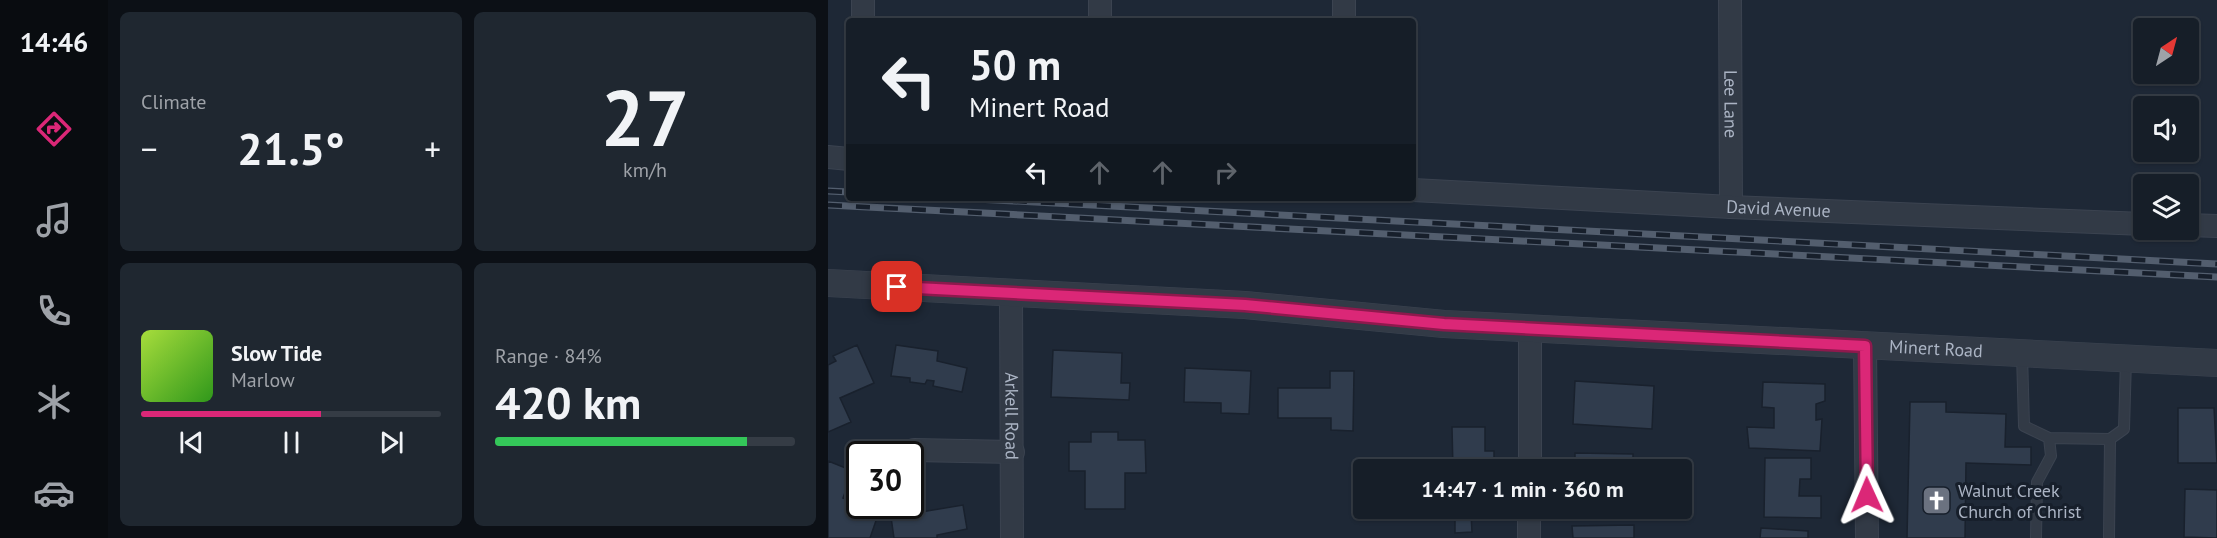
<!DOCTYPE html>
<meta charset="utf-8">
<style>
:root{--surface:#161e28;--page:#1f2730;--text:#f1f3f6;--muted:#9ea2a8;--line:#353c45;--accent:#db2777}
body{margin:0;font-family:"PT Sans",sans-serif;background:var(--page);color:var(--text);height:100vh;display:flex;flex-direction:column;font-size:22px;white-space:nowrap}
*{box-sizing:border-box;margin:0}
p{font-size:20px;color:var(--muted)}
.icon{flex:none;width:33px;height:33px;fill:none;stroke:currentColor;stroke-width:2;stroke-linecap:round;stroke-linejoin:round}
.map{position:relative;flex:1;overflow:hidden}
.sheet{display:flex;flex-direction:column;gap:12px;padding:12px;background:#0c1016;width:720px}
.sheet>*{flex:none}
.guide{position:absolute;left:18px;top:18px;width:570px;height:183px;border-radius:6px;box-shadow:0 2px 4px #0004,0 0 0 2px var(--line);background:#161e28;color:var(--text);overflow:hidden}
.needle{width:39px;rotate:36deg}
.tools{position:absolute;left:1305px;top:18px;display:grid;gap:12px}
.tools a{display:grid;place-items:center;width:66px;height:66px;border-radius:6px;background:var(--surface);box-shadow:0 2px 4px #0004,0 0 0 2px var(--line);font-size:30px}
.speed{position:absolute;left:18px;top:441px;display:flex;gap:12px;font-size:30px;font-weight:700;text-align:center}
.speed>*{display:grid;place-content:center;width:78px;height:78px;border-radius:50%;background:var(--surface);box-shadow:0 2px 4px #0004,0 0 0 2px var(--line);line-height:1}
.speed .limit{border:3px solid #111;border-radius:9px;background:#fff;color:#111}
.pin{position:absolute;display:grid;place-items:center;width:51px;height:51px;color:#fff;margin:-26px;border-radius:12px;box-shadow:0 3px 9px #0006}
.me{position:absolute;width:66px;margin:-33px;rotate:359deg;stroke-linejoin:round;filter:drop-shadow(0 0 4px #0008)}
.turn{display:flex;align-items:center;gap:21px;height:126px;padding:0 24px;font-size:27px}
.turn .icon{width:78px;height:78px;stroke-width:2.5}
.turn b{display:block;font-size:42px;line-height:51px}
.lanes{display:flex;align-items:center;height:57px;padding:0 24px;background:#0003;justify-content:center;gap:30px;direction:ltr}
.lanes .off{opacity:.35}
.big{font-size:45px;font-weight:600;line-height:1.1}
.sheet .card{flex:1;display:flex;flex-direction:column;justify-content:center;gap:9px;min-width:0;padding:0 21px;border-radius:9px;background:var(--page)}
.sheet .dial{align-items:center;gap:0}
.dial b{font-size:78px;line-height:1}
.song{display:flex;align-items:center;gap:18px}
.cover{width:72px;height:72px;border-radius:9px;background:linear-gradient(135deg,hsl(80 70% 55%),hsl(110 70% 35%))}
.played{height:6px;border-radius:3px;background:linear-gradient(90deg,var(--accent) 60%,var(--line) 60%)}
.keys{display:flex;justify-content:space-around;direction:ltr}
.heat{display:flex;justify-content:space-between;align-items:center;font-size:33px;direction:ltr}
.charge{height:9px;border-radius:4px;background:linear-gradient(90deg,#34c759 84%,var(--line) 0)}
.sheet .tiles{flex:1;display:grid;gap:12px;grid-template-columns:repeat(2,1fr)}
.trip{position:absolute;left:525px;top:459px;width:339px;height:60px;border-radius:6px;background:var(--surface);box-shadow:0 2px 4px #0004,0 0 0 2px var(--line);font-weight:600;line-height:60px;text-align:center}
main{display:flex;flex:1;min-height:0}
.tabs{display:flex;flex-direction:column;width:108px;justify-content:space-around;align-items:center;background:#090c10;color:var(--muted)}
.tabs .icon{width:42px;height:42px}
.tabs .on{color:var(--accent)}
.tabs b{font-size:27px;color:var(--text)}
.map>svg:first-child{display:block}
</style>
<main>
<nav class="tabs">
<b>14:46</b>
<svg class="icon on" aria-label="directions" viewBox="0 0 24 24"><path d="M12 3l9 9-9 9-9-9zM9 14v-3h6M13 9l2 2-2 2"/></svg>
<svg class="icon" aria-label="music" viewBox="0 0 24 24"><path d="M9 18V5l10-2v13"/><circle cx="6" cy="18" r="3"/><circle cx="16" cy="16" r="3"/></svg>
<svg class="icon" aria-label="phone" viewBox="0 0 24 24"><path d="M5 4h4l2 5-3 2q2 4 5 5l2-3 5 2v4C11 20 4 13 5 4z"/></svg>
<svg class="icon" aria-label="climate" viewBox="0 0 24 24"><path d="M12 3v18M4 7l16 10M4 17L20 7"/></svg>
<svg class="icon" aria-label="car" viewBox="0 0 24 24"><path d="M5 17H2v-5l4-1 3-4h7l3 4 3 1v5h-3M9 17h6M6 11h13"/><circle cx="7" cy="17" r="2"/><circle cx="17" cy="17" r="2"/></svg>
</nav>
<section class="sheet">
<div class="tiles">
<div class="card"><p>Climate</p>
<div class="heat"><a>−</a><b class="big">21.5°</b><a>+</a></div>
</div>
<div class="card dial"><b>27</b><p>km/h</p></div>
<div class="card">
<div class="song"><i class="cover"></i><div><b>Slow Tide</b><p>Marlow</p></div></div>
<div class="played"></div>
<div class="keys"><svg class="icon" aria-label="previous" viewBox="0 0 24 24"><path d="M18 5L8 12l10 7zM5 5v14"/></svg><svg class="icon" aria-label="pause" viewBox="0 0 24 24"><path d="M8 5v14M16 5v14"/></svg><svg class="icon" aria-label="next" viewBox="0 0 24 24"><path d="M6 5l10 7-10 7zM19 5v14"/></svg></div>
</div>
<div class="card"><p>Range · 84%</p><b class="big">420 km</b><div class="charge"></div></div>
</div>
</section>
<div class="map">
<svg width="1389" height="538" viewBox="0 0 1389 538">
<rect width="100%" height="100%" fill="#1e2836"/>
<path fill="#303c4d" stroke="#19212d" stroke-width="1.5" d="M 29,345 L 46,383 L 12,398 L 23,422 L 0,432 L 0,365 L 8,361 L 5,356 Z
M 68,345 L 110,351 L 109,361 L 139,368 L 134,392 L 105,386 L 106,381 L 99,380 L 97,384 L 82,382 L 82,378 L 63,376 Z
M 225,350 L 294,353 L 293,383 L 302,383 L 301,400 L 223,397 Z
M 357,368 L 423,371 L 421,414 L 393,413 L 393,403 L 356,402 Z
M 502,371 L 526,371 L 525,431 L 503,430 L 503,418 L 450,418 L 450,388 L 502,388 Z
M 747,381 L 826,386 L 824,429 L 745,424 Z
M 935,382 L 997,384 L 997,401 L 988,404 L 988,420 L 994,419 L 992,451 L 921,448 L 919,427 L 946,428 L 946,408 L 934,407 Z
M 1082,402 L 1118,402 L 1118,412 L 1178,414 L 1177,447 L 1203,447 L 1203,465 L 1138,463 L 1137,538 L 1079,538 Z
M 1350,408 L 1386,408 L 1389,463 L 1350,463 Z
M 624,427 L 657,427 L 657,451 L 666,451 L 666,470 L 625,470 Z
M 263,432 L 290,432 L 290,440 L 317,440 L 318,473 L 297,473 L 297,509 L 257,509 L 257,471 L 241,471 L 241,442 L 263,442 Z
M 747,453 L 805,454 L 805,470 L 747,470 Z
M 937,458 L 983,458 L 983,479 L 972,479 L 971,496 L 993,496 L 993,518 L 936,517 Z
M 0,461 L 25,471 L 15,498 L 51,512 L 42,538 L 0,538 Z
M 1357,489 L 1389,490 L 1389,538 L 1356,537 Z
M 135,505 L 139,529 L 109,535 L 109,538 L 66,538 L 63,517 Z
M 627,508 L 650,508 L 651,513 L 643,513 L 644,532 L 627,533 Z
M 752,508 L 795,508 L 795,513 L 752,513 Z
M 806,525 L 806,538 L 745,538 L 744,526 Z
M 933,528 L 980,531 L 980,538 L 932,538 Z"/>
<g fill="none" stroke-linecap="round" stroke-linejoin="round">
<defs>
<path id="service" d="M 1194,354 L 1196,426 L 1221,438 L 1282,439 L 1296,429 L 1298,359
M 1208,538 L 1209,482 L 1223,456 L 1221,438
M 1281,538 L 1282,439"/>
<g id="minor">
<path d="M 516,0 L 516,21"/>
<path id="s1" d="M 902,0 L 903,207"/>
<path d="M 35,21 L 35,0"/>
<path d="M 272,21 L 272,0"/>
<path d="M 0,157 L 21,159"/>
<path id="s2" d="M 585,190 L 903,207 L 1316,224"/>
<path d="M 1360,225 L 1389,226"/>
<path id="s3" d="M 183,293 L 184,538"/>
<path d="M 1037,346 L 1039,538"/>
<path d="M 86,450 L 185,452"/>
<path d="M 702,470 L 702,329"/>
<path d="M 701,538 L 701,508"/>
</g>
<g id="tertiary">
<path id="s4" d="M 0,283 L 417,305 L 616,324 L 1389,363"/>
</g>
</defs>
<use href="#service" stroke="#3b4350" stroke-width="12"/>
<use href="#minor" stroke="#3b4350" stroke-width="24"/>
<use href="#tertiary" stroke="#3b4350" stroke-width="28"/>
<use href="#service" stroke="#323a46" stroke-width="10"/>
<use href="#minor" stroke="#323a46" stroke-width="22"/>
<use href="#tertiary" stroke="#323a46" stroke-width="27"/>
<defs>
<path id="rail" d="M 0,191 L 21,192
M 129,198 L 1389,264
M 0,205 L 1389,277"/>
</defs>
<use href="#rail" stroke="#535e6e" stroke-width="7"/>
<use href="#rail" stroke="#171f2b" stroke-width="4.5" stroke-dasharray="14" stroke-linecap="butt"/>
</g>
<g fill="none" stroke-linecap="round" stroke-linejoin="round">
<defs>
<path id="route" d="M 69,287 L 417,305 L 616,324 L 1037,346 L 1039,495"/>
</defs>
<use href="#route" stroke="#8e194d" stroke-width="15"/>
<use href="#route" stroke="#db2777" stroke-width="10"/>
</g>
<defs>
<symbol id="church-square" viewBox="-11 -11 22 22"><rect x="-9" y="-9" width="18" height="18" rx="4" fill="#6b7280" stroke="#171f2b"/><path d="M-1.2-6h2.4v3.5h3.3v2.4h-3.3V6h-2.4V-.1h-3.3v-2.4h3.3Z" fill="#fff"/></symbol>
</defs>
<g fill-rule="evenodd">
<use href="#church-square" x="1092" y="484" width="33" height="33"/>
</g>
<g text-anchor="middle" stroke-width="6" stroke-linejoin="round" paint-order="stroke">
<g font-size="18" fill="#abb4c4" stroke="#171f2b">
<text dy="6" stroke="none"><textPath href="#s1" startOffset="104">Lee Lane</textPath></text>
<text dy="6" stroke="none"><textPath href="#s2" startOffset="366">David Avenue</textPath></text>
<text dy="6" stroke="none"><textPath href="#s4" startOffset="1110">Minert Road</textPath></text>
<text dy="6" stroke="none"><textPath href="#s3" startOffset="123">Arkell Road</textPath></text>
</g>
<g font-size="18" fill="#abb4c4" stroke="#171f2b" text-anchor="start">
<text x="1130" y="497">Walnut Creek<tspan x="1130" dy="21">Church of Christ</tspan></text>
</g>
</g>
</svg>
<div class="tools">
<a><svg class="needle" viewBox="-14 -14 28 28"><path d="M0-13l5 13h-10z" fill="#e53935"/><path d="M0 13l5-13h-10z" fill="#9ea2a8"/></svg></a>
<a><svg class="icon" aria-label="sound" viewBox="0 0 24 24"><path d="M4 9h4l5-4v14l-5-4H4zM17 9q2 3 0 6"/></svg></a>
<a><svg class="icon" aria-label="layers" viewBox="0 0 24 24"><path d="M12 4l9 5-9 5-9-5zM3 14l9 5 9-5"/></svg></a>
</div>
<div class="speed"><div class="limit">30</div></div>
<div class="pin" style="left:69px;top:287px;background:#d93025"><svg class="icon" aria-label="arrive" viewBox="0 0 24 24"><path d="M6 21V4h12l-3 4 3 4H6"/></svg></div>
<svg class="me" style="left:1039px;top:495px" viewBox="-20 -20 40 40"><path d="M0-17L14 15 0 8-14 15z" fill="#db2777" stroke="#fff" stroke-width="4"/></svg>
<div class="trip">14:47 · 1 min · 360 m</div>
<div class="guide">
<div class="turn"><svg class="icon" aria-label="left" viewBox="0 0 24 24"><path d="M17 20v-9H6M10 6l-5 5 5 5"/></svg><div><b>50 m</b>Minert Road</div></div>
<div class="lanes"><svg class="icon" aria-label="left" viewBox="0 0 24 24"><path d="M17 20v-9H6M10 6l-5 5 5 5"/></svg><svg class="icon off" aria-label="ahead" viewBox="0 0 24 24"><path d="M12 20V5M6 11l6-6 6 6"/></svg><svg class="icon off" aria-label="ahead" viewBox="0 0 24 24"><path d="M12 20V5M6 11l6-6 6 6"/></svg><svg class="icon off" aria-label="right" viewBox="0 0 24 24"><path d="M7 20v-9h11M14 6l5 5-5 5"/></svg></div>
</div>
</div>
</main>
